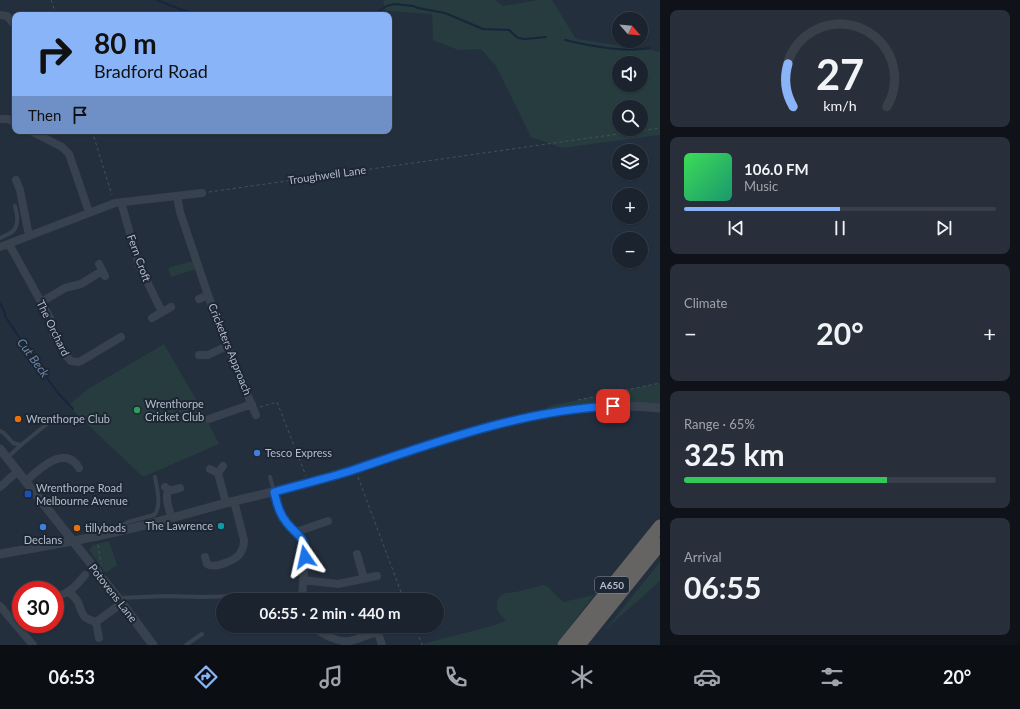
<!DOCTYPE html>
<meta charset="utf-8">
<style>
:root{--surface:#1b232e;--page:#282f3a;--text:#f1f3f6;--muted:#a0a4aa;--line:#39404a;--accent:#8ab4f8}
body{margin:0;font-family:Lato,sans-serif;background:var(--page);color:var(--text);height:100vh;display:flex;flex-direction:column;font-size:15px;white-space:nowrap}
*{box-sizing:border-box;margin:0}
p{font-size:13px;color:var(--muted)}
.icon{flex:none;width:22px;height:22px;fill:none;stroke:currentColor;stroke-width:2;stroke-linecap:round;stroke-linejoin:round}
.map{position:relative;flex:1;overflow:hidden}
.side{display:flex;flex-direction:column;gap:10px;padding:10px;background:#0f1319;width:360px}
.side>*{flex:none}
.guide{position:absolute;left:12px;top:12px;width:380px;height:122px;border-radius:8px;box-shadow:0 1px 3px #0004,0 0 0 1px var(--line);background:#8ab4f8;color:#111;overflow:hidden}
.needle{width:26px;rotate:117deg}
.fabs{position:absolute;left:612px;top:12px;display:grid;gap:8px}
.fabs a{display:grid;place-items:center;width:36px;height:36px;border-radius:50%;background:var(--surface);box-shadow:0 1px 3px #0004,0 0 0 1px var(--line);font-size:20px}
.speed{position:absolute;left:12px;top:581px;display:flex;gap:8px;font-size:20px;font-weight:700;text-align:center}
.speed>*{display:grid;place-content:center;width:52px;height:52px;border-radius:50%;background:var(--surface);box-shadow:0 1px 3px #0004,0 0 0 1px var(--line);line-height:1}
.speed .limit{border:6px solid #d22;background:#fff;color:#111}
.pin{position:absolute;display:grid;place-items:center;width:34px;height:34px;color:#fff;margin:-17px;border-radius:8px;box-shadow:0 2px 6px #0006}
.me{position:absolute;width:44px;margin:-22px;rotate:349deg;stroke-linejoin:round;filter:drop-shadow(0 0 3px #0008)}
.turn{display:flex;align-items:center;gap:14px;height:84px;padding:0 16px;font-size:18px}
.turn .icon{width:52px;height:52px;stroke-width:2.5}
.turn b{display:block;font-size:28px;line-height:34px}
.then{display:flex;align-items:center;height:38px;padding:0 16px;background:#0003;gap:8px;font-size:15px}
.big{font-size:30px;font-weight:700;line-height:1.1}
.side .widget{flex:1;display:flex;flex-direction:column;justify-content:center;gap:6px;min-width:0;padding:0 14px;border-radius:8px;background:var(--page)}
.side .dial{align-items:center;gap:0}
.dial svg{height:104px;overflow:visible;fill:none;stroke:var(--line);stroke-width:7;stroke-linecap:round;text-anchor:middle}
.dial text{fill:var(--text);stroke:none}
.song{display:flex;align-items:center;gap:12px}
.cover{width:48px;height:48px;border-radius:6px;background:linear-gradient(135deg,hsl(130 70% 55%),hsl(160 70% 35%))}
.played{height:4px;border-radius:2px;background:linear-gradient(90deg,var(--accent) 50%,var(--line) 50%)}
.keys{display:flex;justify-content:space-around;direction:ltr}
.heat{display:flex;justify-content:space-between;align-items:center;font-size:22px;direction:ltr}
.charge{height:6px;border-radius:3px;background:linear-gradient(90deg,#34c759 65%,var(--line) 0)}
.trip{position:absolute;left:216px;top:593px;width:228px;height:40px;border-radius:20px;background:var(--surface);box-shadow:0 1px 3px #0004,0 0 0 1px var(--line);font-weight:700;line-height:40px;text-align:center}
.tab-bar{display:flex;height:64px;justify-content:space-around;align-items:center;background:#0b0e12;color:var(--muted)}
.tab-bar .icon{width:28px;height:28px}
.tab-bar .active{color:var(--accent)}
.tab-bar b{font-size:18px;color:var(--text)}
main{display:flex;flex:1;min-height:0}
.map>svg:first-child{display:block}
</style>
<main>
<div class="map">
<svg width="660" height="645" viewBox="0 0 660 645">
<rect width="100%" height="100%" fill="#242f3e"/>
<path fill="#263c3f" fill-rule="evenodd" d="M 387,0 L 495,0 L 503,6 L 539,0 L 552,0 L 576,39 L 650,50 L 660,52 L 660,135 L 562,148 L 531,137 L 496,66 L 481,49 L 458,50 L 433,40 L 432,14 L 386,11 L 383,1 ZM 619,63 L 641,63 L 641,85 L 619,85 ZM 619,107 L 641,107 L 641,129 L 619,129 Z
M 196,260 L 199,268 L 171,277 L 168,268 Z
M 164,344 L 197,401 L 219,444 L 143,477 L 68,406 L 88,389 Z
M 660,383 L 660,408 L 542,414 L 549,406 Z
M 109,541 L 117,565 L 106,573 L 89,550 L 93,545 Z
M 660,562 L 660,581 L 605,630 Z
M 543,585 L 548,587 L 563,602 L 594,595 L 556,645 L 421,645 L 422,644 L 492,626 L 506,621 L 499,613 L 497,609 L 497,601 L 500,596 L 505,593 L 516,592 Z"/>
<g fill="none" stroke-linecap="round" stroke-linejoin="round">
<path stroke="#17263c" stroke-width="2" d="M 157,0 L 182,10 L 189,11 L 192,15
M 371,15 L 387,6 L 394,4 L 413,6 L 418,8 L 445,13 L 483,29 L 509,30 L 518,38 L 525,39 L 546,37
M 565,40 C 590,46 624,53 649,48
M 0,303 L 5,313 L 5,316 L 41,370 L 58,393 L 73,409"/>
<path stroke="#3f5557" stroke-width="1" stroke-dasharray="3 3" stroke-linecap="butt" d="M 51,0 L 56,15
M 92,131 L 112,195
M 209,192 L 660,128
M 578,400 L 660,383
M 260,407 L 277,402 L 306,476
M 358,477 L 404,600
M 98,545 L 101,564
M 414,626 L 422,644 L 421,645"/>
<path stroke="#38414e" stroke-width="4" d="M 0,238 C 4,236 9,234 12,232 C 20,225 17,214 15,206
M 0,431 L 4,433 L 13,443 L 21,445 L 58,415
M 7,458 L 21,445
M 270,477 L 274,491
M 119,528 L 128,522 L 154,515 C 162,507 157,488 155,477
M 119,598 L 166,596 L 202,597 L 269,595
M 186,645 L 202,634"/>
<path stroke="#38414e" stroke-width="8" d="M 0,15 L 7,16 L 15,25
M 0,119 L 8,119 L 15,122
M 31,131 L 62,147 L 69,154 L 89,212
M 16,180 L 20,190 L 29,236
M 177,196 L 180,212 L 208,295 L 227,346 L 256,415
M 121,202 L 139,265 L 162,312
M 9,244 L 51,320 L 53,333 L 66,356 L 71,361 L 78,362 L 81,361 L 121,337
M 0,247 L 115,203 L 202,193
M 99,264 L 105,276
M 199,299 L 208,295
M 41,302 L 65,288 L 81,284 L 102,271
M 152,318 L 171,307
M 199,355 L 208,355 L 227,346
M 209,419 L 252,404
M 210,469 L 218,473 L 223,466
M 218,473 L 226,503
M 26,481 C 39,469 65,444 79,468
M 0,487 L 18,471
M 165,487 C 170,492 173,490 180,488
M 168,490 C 165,500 169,509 172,518
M 274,491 C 277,503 279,514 287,523 C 292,530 301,535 305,544 C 307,551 302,590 302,600
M 296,532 L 328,521
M 357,554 L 364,579
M 205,557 L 207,564 C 214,569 233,561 239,555 C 243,550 244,546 244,540 L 234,501
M 303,580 L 338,584 L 377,576
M 69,592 C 72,595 76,598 78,602 C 83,614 81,618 96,622
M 61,595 C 71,592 79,583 85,575
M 0,606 L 33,645
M 311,626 C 321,633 338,643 350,641 C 359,639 369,634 378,632
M 376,626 L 382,645
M 99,638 L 96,622 L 122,603"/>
<path stroke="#38414e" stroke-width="9" d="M 0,449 L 118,598 L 153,645
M 0,554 C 37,547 74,542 111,533 C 150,525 188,513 226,503 C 269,493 313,483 355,469 C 453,438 555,396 660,408"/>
<path stroke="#656462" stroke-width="13" d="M 564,645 L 660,526
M 579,645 L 660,544"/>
</g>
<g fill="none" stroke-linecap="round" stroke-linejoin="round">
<defs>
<path id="route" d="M 305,557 C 306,536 298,537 287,523 C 279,514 277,503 274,492 C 301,484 330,478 356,469 C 439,441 524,410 613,406"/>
</defs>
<use href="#route" stroke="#114b97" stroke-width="10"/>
<use href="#route" stroke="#1a73e8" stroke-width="7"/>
</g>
<circle fill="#2e9e5b" stroke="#1d2633" stroke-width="1.5" cx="137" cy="410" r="4"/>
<g fill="#e8710a" stroke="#1d2633" stroke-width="1.5">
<circle cx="18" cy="419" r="4"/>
<circle cx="77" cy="528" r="4"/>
</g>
<g fill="#3f7fe0" stroke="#1d2633" stroke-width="1.5">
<circle cx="257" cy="453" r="4"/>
<circle cx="43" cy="527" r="4"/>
</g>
<rect fill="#1a4fb4" stroke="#1d2633" stroke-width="1.5" x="24" y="490" width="8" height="8" rx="2"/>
<circle fill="#0f9aa8" stroke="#1d2633" stroke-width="1.5" cx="221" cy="526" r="4"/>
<g text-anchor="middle" stroke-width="4" stroke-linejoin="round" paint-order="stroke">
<rect fill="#1d2633" stroke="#878f9c" stroke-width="1" x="595" y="577" width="34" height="16" rx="3"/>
<g font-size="10" font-weight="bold" fill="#b4bcc9">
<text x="612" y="589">A650</text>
</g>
<g font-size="11" fill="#b4bcc9" stroke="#1d2633">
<text transform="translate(327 175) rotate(-8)" y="4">Troughwell Lane</text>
<text transform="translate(139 258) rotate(70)" y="4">Fern Croft</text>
<text transform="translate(53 328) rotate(64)" y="4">The Orchard</text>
<text transform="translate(230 349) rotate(68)" y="4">Cricketers Approach</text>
<text transform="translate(113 593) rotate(52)" y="4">Potovens Lane</text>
</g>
<g font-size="11" fill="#b4bcc9" stroke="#1d2633" text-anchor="start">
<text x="145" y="408">Wrenthorpe<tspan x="145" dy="13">Cricket Club</tspan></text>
<text x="26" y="423">Wrenthorpe Club</text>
<text x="265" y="457">Tesco Express</text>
<text x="36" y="492">Wrenthorpe Road<tspan x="36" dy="13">Melbourne Avenue</tspan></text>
<text x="213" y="530" text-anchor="end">The Lawrence</text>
<text x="85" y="532">tillybods</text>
<text x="43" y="544" text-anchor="middle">Declans</text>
</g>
<g font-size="12" font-style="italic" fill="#6d86a8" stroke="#1d2633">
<text transform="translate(33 358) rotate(54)" y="4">Cut Beck</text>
</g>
</g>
</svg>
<div class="fabs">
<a><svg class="needle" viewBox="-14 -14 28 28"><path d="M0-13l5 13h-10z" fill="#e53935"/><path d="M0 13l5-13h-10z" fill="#a0a4aa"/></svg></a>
<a><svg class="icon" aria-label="sound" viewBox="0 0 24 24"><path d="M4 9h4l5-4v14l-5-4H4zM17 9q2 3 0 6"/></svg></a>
<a><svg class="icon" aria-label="search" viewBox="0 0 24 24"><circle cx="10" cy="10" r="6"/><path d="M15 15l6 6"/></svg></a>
<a><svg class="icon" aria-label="layers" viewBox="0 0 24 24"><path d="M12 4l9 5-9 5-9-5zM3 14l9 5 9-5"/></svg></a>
<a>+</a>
<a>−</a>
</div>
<div class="speed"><div class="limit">30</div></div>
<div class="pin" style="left:613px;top:406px;background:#d93025"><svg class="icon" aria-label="arrive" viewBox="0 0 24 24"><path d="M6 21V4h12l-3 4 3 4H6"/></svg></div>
<svg class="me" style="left:305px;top:557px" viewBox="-20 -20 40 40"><path d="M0-17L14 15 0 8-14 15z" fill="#1a73e8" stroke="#fff" stroke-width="4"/></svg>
<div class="trip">06:55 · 2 min · 440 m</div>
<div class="guide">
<div class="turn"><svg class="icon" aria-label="right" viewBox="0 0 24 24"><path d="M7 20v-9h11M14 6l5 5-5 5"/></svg><div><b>80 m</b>Bradford Road</div></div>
<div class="then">Then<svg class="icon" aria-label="arrive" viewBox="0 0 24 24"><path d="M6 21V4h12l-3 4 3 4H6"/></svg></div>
</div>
</div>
<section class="side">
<div class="widget dial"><svg viewBox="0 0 100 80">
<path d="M14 69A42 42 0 1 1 86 69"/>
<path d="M14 69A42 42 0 0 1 10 36" stroke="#8ab4f8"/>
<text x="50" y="56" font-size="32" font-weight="700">27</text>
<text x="50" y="72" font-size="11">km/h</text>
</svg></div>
<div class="widget">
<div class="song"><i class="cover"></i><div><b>106.0 FM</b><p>Music</p></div></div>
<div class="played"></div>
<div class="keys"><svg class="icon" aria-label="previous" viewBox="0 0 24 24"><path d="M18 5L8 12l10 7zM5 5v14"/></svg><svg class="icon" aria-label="pause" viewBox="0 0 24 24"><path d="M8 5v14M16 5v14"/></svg><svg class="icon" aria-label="next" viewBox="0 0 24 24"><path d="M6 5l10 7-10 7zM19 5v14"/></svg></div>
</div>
<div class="widget"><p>Climate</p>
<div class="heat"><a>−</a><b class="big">20°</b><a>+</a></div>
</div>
<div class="widget"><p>Range · 65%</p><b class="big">325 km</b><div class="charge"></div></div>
<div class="widget"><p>Arrival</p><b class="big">06:55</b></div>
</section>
</main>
<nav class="tab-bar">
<b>06:53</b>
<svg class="icon active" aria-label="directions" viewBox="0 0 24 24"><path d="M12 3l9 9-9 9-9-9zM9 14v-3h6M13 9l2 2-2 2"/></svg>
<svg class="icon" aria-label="music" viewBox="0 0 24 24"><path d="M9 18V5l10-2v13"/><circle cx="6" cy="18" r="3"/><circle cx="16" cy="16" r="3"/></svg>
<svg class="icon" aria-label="phone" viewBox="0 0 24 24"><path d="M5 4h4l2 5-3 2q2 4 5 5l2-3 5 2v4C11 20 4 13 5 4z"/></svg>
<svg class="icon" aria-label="climate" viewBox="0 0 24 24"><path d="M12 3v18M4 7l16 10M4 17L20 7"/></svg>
<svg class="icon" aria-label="car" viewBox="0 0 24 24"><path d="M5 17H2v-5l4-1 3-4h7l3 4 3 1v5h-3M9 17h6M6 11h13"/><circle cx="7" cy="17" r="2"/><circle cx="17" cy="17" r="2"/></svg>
<svg class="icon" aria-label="filters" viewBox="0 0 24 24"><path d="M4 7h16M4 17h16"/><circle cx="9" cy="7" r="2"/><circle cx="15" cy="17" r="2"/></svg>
<b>20°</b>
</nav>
